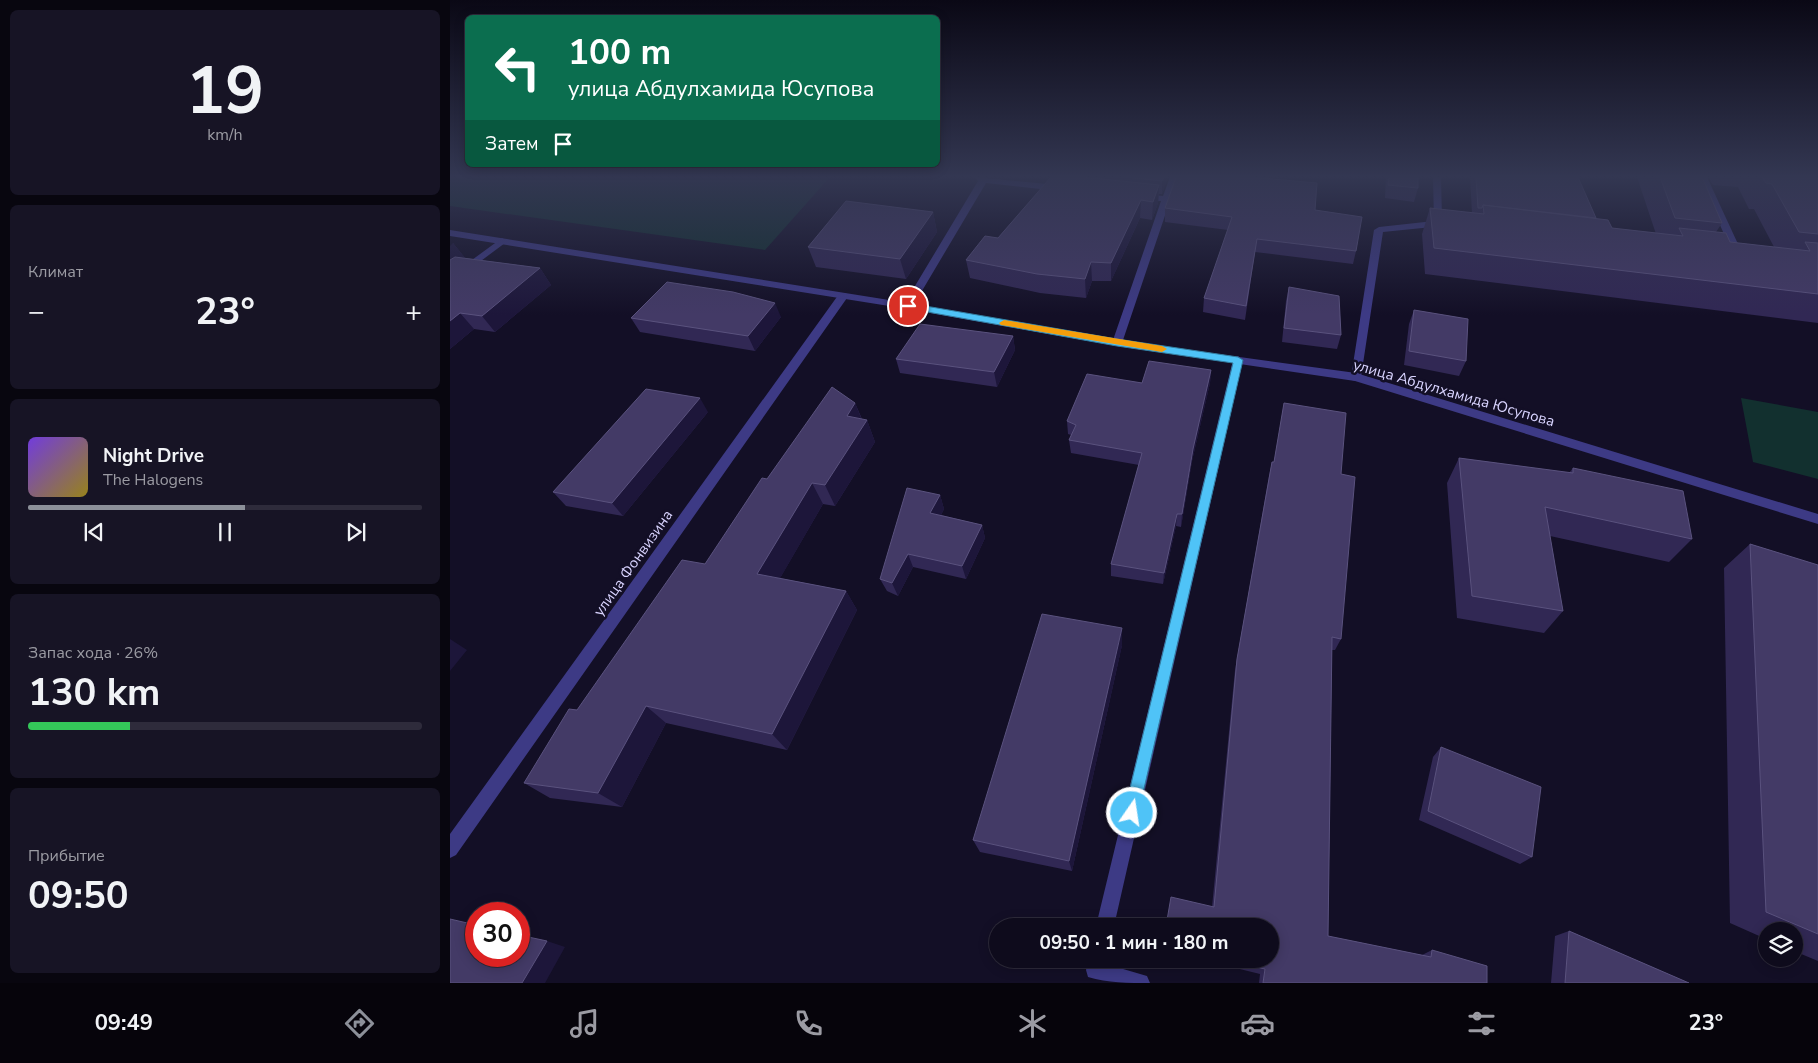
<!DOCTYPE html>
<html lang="ru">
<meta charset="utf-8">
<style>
:root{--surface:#0e0b1c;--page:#171425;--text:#f1f3f6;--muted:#9b9ba3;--line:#2e2b3b;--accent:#8c9099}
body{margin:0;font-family:"Nunito Sans",sans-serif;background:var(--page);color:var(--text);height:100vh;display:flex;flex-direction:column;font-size:19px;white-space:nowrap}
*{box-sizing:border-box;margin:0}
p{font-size:16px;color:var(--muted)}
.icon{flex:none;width:28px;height:28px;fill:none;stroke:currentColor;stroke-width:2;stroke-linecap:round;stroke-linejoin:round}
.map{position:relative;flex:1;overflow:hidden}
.drawer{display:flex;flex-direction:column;gap:10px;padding:10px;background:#08060f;width:450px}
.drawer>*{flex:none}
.guide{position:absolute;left:15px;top:15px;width:475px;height:152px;border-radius:8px;box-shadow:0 2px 12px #0003,0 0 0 1px var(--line);background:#0b6e4f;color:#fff;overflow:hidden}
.fabs{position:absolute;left:1308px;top:922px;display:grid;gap:10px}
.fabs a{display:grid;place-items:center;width:45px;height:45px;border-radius:50%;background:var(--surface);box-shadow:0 2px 12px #0003,0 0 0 1px var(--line);font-size:25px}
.speed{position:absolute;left:15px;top:902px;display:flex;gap:10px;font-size:25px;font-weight:700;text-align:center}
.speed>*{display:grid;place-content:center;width:65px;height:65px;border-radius:50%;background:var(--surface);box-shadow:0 2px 12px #0003,0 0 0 1px var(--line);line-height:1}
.speed .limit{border:8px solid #d22;background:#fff;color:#111}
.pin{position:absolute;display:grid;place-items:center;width:42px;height:42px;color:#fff;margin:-21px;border:2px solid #fff;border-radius:50%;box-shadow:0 1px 5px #0007}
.me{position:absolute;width:55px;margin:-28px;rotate:13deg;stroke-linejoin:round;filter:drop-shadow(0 0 4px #0008)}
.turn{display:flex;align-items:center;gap:18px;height:105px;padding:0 20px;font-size:22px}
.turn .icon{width:65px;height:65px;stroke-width:2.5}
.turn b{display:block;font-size:35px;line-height:42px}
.then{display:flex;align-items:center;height:48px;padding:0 20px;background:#0003;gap:10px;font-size:19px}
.big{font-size:38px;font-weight:700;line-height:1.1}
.drawer .widget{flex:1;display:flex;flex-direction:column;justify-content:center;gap:8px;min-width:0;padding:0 18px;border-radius:8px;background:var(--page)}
.drawer .dial{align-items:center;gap:0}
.dial b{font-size:65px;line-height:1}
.song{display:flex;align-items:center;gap:15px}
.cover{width:60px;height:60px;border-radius:8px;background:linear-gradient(135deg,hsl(260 70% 55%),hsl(50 70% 35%))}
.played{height:5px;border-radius:2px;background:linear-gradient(90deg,var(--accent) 55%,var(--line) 55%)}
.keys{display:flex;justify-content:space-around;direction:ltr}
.heat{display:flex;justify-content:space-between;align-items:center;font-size:28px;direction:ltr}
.charge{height:8px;border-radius:4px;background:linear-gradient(90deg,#34c759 26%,var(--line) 0)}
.trip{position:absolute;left:539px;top:918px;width:290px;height:50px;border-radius:25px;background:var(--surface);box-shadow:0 2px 12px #0003,0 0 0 1px var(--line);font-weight:700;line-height:50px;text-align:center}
.tab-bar{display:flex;height:80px;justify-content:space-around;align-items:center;background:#06040b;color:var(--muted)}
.tab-bar .icon{width:35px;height:35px}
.tab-bar .active{color:var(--accent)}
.tab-bar b{font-size:22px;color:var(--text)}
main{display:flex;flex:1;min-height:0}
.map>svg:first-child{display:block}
</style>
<main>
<section class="drawer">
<div class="widget dial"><b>19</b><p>km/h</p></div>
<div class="widget"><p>Климат</p>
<div class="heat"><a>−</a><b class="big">23°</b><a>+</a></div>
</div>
<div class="widget">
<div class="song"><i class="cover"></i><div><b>Night Drive</b><p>The Halogens</p></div></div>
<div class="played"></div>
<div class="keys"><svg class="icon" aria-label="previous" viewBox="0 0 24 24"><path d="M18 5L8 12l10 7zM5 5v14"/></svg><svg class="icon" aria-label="pause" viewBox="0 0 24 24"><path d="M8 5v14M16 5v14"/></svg><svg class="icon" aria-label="next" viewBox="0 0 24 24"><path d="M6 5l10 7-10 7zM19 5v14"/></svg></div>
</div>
<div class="widget"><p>Запас хода · 26%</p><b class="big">130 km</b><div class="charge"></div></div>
<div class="widget"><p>Прибытие</p><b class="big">09:50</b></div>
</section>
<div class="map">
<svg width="1368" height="983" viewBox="0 0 1368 983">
<rect width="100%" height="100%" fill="#130f26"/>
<path fill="#12302f" d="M 0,177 L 380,177 L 315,250 L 0,206 Z
M 1291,398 L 1368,412 L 1368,479 L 1303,462 Z"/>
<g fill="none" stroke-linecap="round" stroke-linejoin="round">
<path fill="#3d3a85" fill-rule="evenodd" d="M 525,177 L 608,185 L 612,188 L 608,191 L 536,183 L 463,306 L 462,308 L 454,308 L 453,306 L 528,181 Z
M 720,177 L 728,177 L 672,343 L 671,345 L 663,345 L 662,343 L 711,201 L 692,200 L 688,197 L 692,194 L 713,196 Z
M 983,177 L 991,177 L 992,220 L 996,223 L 992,226 L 933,232 L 911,377 L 906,381 L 902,380 L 901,377 L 924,230 L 929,227 L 984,221 Z
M 1249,177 L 1257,177 L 1294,257 L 1292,259 L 1289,260 L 1284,257 Z
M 52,238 L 57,241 L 55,243 L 0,284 L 0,276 Z
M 393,293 L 397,294 L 397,298 L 6,855 L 0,858 L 0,834 L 389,294 Z
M 788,356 L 793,360 L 664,926 L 646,926 L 783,360 Z
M 639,959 L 657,959 L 656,964 L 697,976 L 700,983 C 678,983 658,983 638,977 L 636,970 Z"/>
<path fill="#3d3a85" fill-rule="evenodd" d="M 0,230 L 458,303 L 667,340 L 906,373 L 1368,514 L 1368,524 L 905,381 L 667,346 L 458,309 L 0,236 Z"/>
</g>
<path fill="#312854" d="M 601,177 L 718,177 L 712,194 L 709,194 L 708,203 L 702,220 L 690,218 L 661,281 L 642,281 L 636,298 L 590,293 L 520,278 L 516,260 L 548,238 Z
M 936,177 L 968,177 L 968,188 L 964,202 L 935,198 Z
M 1020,177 L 1128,177 L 1146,218 L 1162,228 L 1206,234 L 1187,177 L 1254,177 L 1253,179 L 1272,223 L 1266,232 L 1280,242 L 1324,247 L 1304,209 L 1299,209 L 1288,187 L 1263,185 L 1258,177 L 1368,177 L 1368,323 L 975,274 L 972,234 L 980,208 L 1022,213 Z
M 715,208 L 865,210 L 906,251 L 903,264 L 805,252 L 795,320 L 753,312 L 754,298 L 778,230 L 715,222 Z
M 483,212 L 487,232 L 456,279 L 366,267 L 358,247 Z
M 3,243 L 15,258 L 90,268 L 101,285 L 45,332 L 24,329 L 0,349 Z
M 839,287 L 891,335 L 887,349 L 832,342 L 836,301 Z
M 964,310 L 1016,361 L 1009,376 L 954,365 L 959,324 Z
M 331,317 L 305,351 L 190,332 L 181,318 Z
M 563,336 L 565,350 L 547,387 L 450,373 L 446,359 Z
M 761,370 L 760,383 L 742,461 L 731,527 L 726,526 L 713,584 L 661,576 L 661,564 L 689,465 L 621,453 L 619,440 L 621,435 L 618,434 L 617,421 L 692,383 Z
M 405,403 L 412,419 L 417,420 L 425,442 L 385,506 L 373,504 L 330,578 L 396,591 L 407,610 L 337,750 L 216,723 L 172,807 L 100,798 L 74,783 L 127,710 L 255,564 L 317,479 Z
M 834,403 L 891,474 L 891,639 L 885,650 L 882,650 L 878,936 L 972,955 L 982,950 L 1037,983 L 809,983 L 810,974 L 749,959 L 820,959 L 762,907 L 785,670 L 819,476 L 822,462 L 824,462 Z
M 258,412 L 173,516 L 116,506 L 103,492 Z
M 1009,458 L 1119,473 L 1123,468 L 1242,539 L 1219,562 L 1100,536 L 1113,611 L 1094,633 L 1007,618 L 997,483 Z
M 490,495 L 494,509 L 491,515 L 532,525 L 535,538 L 516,579 L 463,567 L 448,596 L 437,591 L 430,579 Z
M 1300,544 L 1368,565 L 1368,961 L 1344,951 L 1344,931 L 1316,931 L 1316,939 L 1280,923 L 1274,568 Z
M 672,645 L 622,871 L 530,852 L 523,840 Z
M 991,747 L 1082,857 L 1070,864 L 969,820 L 983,757 Z
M 1119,931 L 1239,983 L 1101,983 L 1105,936 Z"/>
<path fill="#1d163a" d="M 714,177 L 718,177 L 712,194 L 712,181 Z
M 709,185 L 708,203 L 702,220 L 703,202 Z
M 691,200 L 690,218 L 661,281 L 661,263 Z
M 483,212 L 487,232 L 456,279 L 450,259 Z
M 3,243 L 16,259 L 0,274 L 0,246 Z
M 641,262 L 642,281 L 636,298 L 635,279 Z
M 90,268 L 101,285 L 45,332 L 32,316 Z
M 325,303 L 331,317 L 305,351 L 298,336 Z
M 10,313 L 24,329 L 0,349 L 0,321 Z
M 563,336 L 565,350 L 547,387 L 544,372 Z
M 761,370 L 760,383 L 742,461 L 731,527 L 732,514 L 743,449 Z
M 250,398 L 258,412 L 173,516 L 162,503 Z
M 405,403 L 414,425 L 417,420 L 425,442 L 385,506 L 375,485 L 397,416 Z
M 362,483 L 373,504 L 321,594 L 307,574 Z
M 490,495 L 494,509 L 485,527 L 480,513 Z
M 727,514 L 726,526 L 713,584 L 714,573 Z
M 532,525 L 535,538 L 516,579 L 512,566 Z
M 458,554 L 463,567 L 448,596 L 442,583 Z
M 396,591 L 407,610 L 337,750 L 322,734 Z
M 672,628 L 672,645 L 622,871 L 619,861 Z
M 0,639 L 17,650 L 0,671 Z
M 196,706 L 216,723 L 172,807 L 148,793 Z
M 97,941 L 115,947 L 95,983 L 72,983 Z"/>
<path fill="#433a66" stroke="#5a527e" d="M 601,177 L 633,177 L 709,185 L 703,202 L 691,200 L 661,263 L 641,262 L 635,279 L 587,274 L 516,260 L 535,236 L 548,238 Z
M 675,177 L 714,177 L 712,181 Z
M 726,177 L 801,177 L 867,183 L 865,210 L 912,217 L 906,251 L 807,239 L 796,306 L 754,298 L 782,217 L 715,208 Z
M 939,177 L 968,177 L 968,188 L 938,185 Z
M 1026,177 L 1128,177 L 1146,218 L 1033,205 L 1032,208 L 1028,208 Z
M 1210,177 L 1252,177 L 1272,223 L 1225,218 Z
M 1312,177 L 1368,177 L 1368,234 L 1349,232 L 1322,184 L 1316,183 Z
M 396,201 L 483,212 L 450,259 L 358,247 Z
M 1033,205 L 1158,220 L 1162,228 L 1233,236 L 1229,228 L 1276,233 L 1280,242 L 1360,251 L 1355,242 L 1368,243 L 1368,294 L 984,248 L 980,208 L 1034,214 Z
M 5,257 L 90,268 L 32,316 L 10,313 L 0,321 L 0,260 Z
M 217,282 L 283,292 L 325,303 L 298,336 L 181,318 Z
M 839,287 L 889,296 L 891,335 L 834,328 Z
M 964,310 L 1018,319 L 1016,361 L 959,351 Z
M 470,324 L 563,336 L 544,372 L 446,359 Z
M 699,361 L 761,370 L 743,449 L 732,514 L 727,514 L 714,573 L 661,564 L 692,453 L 619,440 L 626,425 L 617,421 L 637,374 L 692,383 Z
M 382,387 L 405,403 L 397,416 L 417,420 L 375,485 L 362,483 L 307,574 L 396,591 L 322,734 L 196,706 L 148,793 L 74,783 L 119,709 L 127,710 L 232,560 L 255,564 L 312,478 L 317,479 Z
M 196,389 L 250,398 L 162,503 L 103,492 Z
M 834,403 L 896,413 L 891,474 L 905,477 L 891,639 L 882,637 L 878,936 L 981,957 L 982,950 L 1037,966 L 1037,983 L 813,983 L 815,969 L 772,959 L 820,959 L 820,926 L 716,926 L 721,897 L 764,907 L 787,659 L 822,462 L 824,462 Z
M 1009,458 L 1123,473 L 1123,468 L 1233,491 L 1242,539 L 1095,507 L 1113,611 L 1022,596 Z
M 457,488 L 490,495 L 480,513 L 532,525 L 512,566 L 458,554 L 442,583 L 430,579 Z
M 1300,544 L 1368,565 L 1368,934 L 1316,912 Z
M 592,614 L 672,628 L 619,861 L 523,840 Z
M 991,747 L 1091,787 L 1082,857 L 978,811 Z
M 0,919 L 26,925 L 26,956 L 69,956 L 69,935 L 97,941 L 72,983 L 0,983 Z
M 1119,931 L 1239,983 L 1115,983 Z"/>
<linearGradient id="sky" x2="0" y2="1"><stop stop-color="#0a0815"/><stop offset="0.56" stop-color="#333752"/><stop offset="1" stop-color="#333752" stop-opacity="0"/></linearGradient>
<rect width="1368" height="315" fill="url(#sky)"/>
<path fill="#4fc3f7" stroke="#337fa1" d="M 458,303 L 667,339 L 788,357 L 793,360 L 687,819 L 682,821 L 676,819 L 674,813 L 783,363 L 667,346 L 455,308 L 454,306 Z"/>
<path fill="#f59e0b" d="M 554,320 L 712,346 L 717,349 L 712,352 L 551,325 L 549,323 Z"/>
<g text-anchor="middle" stroke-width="5" stroke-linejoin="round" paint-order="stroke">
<g font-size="15" fill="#d9d4ff" stroke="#130f26">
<text transform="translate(1004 393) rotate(16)" y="5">улица Абдулхамида Юсупова</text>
<text transform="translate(183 563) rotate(-55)" y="5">улица Фонвизина</text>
</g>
</g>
</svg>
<div class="fabs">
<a><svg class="icon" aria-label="layers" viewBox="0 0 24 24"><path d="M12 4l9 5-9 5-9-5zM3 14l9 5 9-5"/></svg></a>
</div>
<div class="speed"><div class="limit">30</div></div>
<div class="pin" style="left:458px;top:306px;background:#d93025"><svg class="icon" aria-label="arrive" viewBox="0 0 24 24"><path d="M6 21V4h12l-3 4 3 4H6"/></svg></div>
<svg class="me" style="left:682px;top:813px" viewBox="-20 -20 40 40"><circle r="17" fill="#4fc3f7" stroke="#fff" stroke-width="3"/><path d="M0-11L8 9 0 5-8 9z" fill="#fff"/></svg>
<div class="trip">09:50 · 1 мин · 180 m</div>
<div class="guide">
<div class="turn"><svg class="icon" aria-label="left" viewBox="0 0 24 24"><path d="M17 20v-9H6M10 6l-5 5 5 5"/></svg><div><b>100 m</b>улица Абдулхамида Юсупова</div></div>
<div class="then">Затем<svg class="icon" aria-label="arrive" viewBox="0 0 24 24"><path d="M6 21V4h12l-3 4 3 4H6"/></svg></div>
</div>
</div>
</main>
<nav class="tab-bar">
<b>09:49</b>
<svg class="icon active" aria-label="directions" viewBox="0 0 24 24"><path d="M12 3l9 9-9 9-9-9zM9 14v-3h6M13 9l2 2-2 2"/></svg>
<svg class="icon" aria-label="music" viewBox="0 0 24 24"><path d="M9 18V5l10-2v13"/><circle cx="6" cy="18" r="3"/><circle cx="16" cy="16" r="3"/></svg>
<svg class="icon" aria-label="phone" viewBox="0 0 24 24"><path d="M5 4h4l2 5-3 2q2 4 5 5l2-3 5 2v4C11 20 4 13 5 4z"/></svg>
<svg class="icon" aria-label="climate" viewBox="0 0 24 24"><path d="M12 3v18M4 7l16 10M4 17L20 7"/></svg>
<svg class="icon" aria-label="car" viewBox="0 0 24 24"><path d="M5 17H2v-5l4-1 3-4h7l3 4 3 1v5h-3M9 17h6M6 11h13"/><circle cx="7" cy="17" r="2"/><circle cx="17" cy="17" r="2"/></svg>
<svg class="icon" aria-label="filters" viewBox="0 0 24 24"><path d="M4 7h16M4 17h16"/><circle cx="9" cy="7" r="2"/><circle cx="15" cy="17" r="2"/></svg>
<b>23°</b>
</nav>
